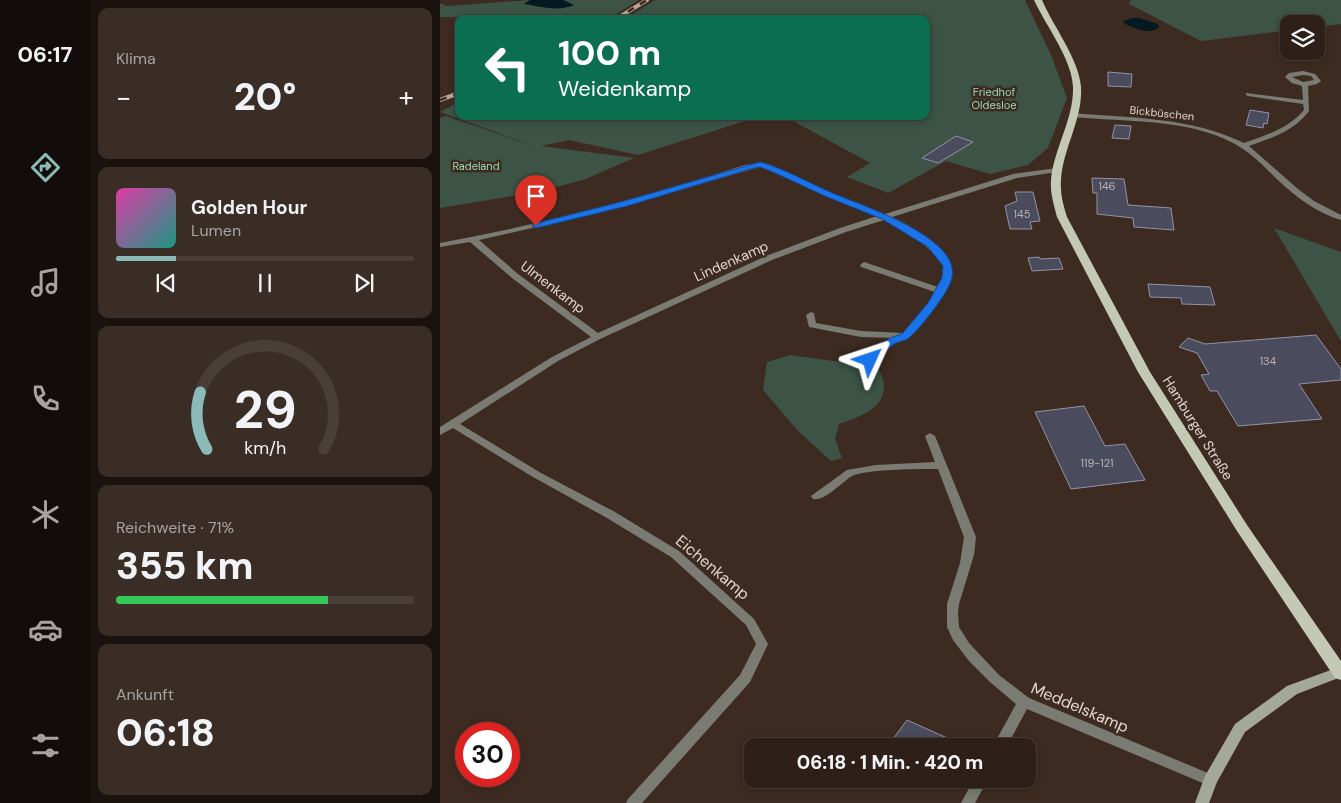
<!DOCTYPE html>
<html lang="de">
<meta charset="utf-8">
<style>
:root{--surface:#2e2019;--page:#3a2d26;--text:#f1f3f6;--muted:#a7a3a2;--line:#493e38;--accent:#8bbbb9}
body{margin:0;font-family:"DM Sans",sans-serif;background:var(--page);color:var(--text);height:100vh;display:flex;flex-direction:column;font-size:19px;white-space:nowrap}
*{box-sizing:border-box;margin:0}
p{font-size:16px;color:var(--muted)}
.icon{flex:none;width:28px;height:28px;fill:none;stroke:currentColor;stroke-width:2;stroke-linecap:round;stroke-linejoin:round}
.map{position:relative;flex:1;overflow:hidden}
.drawer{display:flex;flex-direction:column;gap:8px;padding:8px;background:#19120e;width:350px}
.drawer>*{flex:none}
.top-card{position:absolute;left:15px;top:15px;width:475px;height:105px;border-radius:10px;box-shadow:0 2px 8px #0003,0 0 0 1px var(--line);background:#0b6e4f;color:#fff;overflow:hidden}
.tools{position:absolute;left:840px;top:15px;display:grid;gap:10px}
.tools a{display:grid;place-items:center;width:45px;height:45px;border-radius:10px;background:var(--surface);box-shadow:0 2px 8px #0003,0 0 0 1px var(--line);font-size:25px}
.speed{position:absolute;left:15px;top:722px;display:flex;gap:10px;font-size:25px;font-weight:700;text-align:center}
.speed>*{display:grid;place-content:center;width:65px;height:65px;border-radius:50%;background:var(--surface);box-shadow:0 2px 8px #0003,0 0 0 1px var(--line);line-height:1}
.speed .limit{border:8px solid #d22;background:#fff;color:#111}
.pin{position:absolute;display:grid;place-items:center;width:42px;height:42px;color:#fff;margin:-51px -21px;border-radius:50% 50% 50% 0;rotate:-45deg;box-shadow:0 0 5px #0007}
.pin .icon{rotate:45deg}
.me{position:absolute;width:55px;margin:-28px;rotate:48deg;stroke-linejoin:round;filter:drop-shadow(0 0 4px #0008)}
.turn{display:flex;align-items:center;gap:18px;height:105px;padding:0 20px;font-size:22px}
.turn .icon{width:65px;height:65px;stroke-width:2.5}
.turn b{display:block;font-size:35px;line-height:42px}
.big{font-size:38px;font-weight:800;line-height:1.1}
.drawer .card{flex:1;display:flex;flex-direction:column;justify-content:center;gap:8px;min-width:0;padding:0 18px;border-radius:10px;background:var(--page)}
.drawer .dial{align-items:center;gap:0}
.dial svg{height:130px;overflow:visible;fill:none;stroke:var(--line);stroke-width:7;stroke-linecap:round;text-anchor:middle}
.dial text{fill:var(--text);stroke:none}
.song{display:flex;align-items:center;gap:15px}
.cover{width:60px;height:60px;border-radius:8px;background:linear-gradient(135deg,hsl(320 70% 55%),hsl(170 70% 35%))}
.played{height:5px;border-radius:2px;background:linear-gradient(90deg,var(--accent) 20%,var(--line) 20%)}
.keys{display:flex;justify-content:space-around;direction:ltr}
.heat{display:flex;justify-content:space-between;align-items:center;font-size:28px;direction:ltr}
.charge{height:8px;border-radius:4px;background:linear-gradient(90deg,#34c759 71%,var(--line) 0)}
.trip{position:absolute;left:304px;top:738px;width:292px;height:50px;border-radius:10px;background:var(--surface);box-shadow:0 2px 8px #0003,0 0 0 1px var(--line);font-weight:800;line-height:50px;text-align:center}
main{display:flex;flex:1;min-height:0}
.dock{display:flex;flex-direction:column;width:90px;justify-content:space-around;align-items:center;background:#120d0a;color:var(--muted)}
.dock .icon{width:35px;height:35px}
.dock .active{color:var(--accent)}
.dock b{font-size:22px;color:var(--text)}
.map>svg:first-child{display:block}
</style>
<main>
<nav class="dock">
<b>06:17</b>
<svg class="icon active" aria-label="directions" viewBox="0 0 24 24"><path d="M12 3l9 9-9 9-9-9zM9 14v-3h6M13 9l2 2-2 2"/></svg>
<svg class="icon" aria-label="music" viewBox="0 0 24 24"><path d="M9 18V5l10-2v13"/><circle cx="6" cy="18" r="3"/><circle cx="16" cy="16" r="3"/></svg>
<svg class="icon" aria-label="phone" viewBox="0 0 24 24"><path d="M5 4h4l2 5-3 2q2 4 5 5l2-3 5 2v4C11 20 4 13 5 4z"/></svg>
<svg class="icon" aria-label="climate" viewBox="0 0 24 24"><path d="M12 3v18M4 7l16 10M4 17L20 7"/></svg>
<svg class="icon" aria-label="car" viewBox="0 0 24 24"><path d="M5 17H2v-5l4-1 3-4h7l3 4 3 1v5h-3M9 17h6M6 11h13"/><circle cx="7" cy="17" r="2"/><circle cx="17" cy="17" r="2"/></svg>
<svg class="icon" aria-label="filters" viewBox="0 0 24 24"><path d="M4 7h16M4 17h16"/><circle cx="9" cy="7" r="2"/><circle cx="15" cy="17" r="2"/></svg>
</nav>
<section class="drawer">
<div class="card"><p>Klima</p>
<div class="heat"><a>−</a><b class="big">20°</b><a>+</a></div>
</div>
<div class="card">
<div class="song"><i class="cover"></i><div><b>Golden Hour</b><p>Lumen</p></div></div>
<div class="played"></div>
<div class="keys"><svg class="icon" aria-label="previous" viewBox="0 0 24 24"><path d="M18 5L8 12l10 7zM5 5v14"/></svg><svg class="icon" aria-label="pause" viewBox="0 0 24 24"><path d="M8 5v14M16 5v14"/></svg><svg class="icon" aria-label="next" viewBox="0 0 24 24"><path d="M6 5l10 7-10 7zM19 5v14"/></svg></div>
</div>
<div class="card dial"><svg viewBox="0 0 100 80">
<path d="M14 69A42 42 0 1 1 86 69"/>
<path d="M14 69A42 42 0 0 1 10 34" stroke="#8bbbb9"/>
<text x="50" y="56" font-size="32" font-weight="700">29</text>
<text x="50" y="72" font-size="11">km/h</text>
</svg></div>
<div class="card"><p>Reichweite · 71%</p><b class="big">355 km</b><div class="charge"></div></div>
<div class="card"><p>Ankunft</p><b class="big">06:18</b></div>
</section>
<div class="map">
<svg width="901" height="803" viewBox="0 0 901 803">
<rect width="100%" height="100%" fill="#3d2b21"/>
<path fill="#3c5346" d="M 90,0 L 84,4 C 100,6 118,12 133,5 L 123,0 L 199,0 L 168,19 L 0,17 L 0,3 L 7,6 Z
M 215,0 L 585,0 L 611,55 L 627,98 L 608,148 L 588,165 L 550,174 L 506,161 L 448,193 L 407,177 L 430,163 L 344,116 L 486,116 L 486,19 L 185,19 Z
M 691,0 L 901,0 L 901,24 L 876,27 L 876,24 L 849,24 L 849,30 L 761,41 L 689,4 Z
M 19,102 L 19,116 L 321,116 L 198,155 L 129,140 L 101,146 L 194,158 L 143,180 L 97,192 L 0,208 L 0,118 L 6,116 L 94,146 L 0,112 Z
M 834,228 L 901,252 L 901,341 L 895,331 Z
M 350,355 L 393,361 L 437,364 C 439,370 444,379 444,386 C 444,410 416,418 399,424 L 395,439 L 402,458 L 391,461 L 358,431 L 323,390 L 327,362 Z"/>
<path fill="#031a22" d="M 90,0 L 123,0 L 134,5 C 118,12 100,6 84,4 Z
M 692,18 L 699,18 L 718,24 L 719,27 C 709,36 695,28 685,24 L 683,21 Z"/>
<path fill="#4b4b5e" stroke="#9393a8" d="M 668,72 L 692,74 L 691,87 L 668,86 Z
M 810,110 L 829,113 L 827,124 L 824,123 L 823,128 L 806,125 Z
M 675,125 L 691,126 L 689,139 L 672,138 Z
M 516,136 L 533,142 L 498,163 L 482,158 Z
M 652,178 L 684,179 L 688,205 L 731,208 L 734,230 L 694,227 L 693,218 L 657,214 L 657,193 L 653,193 Z
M 575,192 L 593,192 L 600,221 L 590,222 L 592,229 L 570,229 L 565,206 L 577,201 Z
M 599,257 L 600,259 L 619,258 L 623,269 L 592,271 L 588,258 Z
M 708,284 L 770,287 L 775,305 L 742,304 L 741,298 L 710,297 Z
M 876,335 L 901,369 L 901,380 L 859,384 L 882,419 L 798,426 L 777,391 L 770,391 L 761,375 L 769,374 L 757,353 L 739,347 L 748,338 L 765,344 Z
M 644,406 L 665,446 L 685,444 L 705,480 L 631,489 L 595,412 Z
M 467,720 L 525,746 L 448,746 Z"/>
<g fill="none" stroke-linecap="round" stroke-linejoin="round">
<path fill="#7a7c73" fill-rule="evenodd" d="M 863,71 L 875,74 L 881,81 L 877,84 L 868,86 L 869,111 C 854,131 832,138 809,146 L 858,189 L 874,201 L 901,215 L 901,220 C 879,214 857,198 840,182 C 828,171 817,158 803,149 C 758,118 686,122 633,117 L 630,115 L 633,113 C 691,118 751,117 804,143 C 826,135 848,129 864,110 L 863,104 L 808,96 L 806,95 L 806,93 L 863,100 L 862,86 L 852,83 L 845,77 L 849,73 ZM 863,75 L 871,76 L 874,80 L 863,82 L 852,77 Z
M 320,163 L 329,164 L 380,188 L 445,214 L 573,174 L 617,168 L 621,170 L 617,172 L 577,178 L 452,217 C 477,228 496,244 512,266 L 511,278 L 505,289 L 506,291 L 505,293 L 502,294 L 495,306 L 469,338 L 455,343 L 434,362 L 428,362 L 426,360 L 449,339 L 453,338 L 421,337 L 369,327 L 366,315 L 371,312 L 374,313 L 376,323 L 421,331 L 463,333 L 488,303 L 495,292 L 421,267 L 420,265 L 424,262 L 427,263 L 498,287 L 503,278 L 504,266 C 488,245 468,230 444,220 L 406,232 L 332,260 L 160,339 L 118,361 L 20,424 L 101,473 L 175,512 L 239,551 L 314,619 L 328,644 L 310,682 L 202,803 L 186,803 L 188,799 L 300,675 L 316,644 L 306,625 L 231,557 L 167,518 L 93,477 L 13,428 L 0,435 L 0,427 L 112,357 L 151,337 L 72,278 L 30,242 L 0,247 L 0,243 C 104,224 205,197 305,165 ZM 320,167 L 437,216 L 400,228 L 326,256 L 158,333 L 78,274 L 39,240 L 158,213 Z
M 490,433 L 495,436 L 536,537 L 534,555 L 519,604 L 518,613 L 519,627 L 529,643 L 559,675 L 589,698 L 775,776 L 777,780 L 775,784 L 770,786 L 765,784 L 587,709 L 567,746 L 553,746 L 576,704 L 550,682 L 529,661 L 513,640 L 507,627 L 507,604 L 520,563 L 524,537 L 498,469 C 480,469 426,469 412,476 C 402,482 384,502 373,499 L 371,496 L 407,470 L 436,465 L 495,462 L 485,436 Z
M 534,779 L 548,779 L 535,803 L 521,803 Z"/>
<path fill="#a4a899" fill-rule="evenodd" d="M 899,667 L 901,668 L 901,677 L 857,694 L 805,732 L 777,782 L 769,803 L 755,803 L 765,776 L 795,724 L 847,686 Z"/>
<path fill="#c4c9b6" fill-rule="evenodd" d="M 594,0 L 602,0 C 613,26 639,59 641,87 C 643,119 623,148 621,180 C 620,193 623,205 627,217 L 710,372 L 807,525 L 901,661 L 901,680 L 895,678 L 797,531 L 698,372 L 617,217 C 614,205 610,193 611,180 C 614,148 634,119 633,87 C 632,59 606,26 594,0 Z"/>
<defs>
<path id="rail" d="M 176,19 L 207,0
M 0,100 L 19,93"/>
</defs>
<use href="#rail" stroke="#b4a69f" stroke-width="4"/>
<use href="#rail" stroke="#3d2b21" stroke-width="2.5" stroke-dasharray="7" stroke-linecap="butt"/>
</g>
<path fill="#1a73e8" stroke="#114b97" d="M 320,162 C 345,169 367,182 390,192 C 419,205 520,236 512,277 C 510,291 482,326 471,336 C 467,341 459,341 454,344 C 447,349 441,356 434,362 L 427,362 L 425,360 L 448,339 L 463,333 L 488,303 L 502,278 L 503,266 L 488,247 L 442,219 L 385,196 L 331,171 L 320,167 L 310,169 L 187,206 L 96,228 L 92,226 L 93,224 L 181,202 Z"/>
<g text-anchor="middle" stroke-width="5" stroke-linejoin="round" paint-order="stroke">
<g font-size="11" fill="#97dbb5" stroke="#3d2b21">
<text x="554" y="96">Friedhof<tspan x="554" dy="13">Oldesloe</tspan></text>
<text x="36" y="170">Radeland</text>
</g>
<g font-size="11" fill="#e0d4ce" stroke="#3d2b21">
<text transform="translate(722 113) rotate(6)" y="4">Bickbüschen</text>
</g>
<g font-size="11" fill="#bbb2b2">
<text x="667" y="190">146</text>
<text x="582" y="218">145</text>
<text x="828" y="365">134</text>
<text x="657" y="467">119-121</text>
</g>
<g font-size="14" fill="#e0d4ce" stroke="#3d2b21">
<text transform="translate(291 261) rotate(-24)" y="5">Lindenkamp</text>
<text transform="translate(113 287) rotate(37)" y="5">Ulmenkamp</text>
<text transform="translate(758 428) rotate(58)" y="5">Hamburger Straße</text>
</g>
<g font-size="16" fill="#e0d4ce" stroke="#3d2b21">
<text transform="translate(273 567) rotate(40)" y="6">Eichenkamp</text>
<text transform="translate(640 707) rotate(23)" y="6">Meddelskamp</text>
</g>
</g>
</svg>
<div class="tools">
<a><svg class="icon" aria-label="layers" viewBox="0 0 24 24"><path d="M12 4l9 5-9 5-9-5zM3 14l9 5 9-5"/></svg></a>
</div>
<div class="speed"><div class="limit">30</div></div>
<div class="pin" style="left:96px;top:226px;background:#d93025"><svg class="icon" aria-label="arrive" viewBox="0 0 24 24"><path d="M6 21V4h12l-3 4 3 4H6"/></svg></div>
<svg class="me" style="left:430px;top:360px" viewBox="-20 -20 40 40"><path d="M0-17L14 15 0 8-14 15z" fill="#1a73e8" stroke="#fff" stroke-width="4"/></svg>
<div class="trip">06:18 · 1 Min. · 420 m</div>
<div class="top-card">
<div class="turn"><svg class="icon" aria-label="left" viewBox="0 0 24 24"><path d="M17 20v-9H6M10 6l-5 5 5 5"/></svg><div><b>100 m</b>Weidenkamp</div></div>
</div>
</div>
</main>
